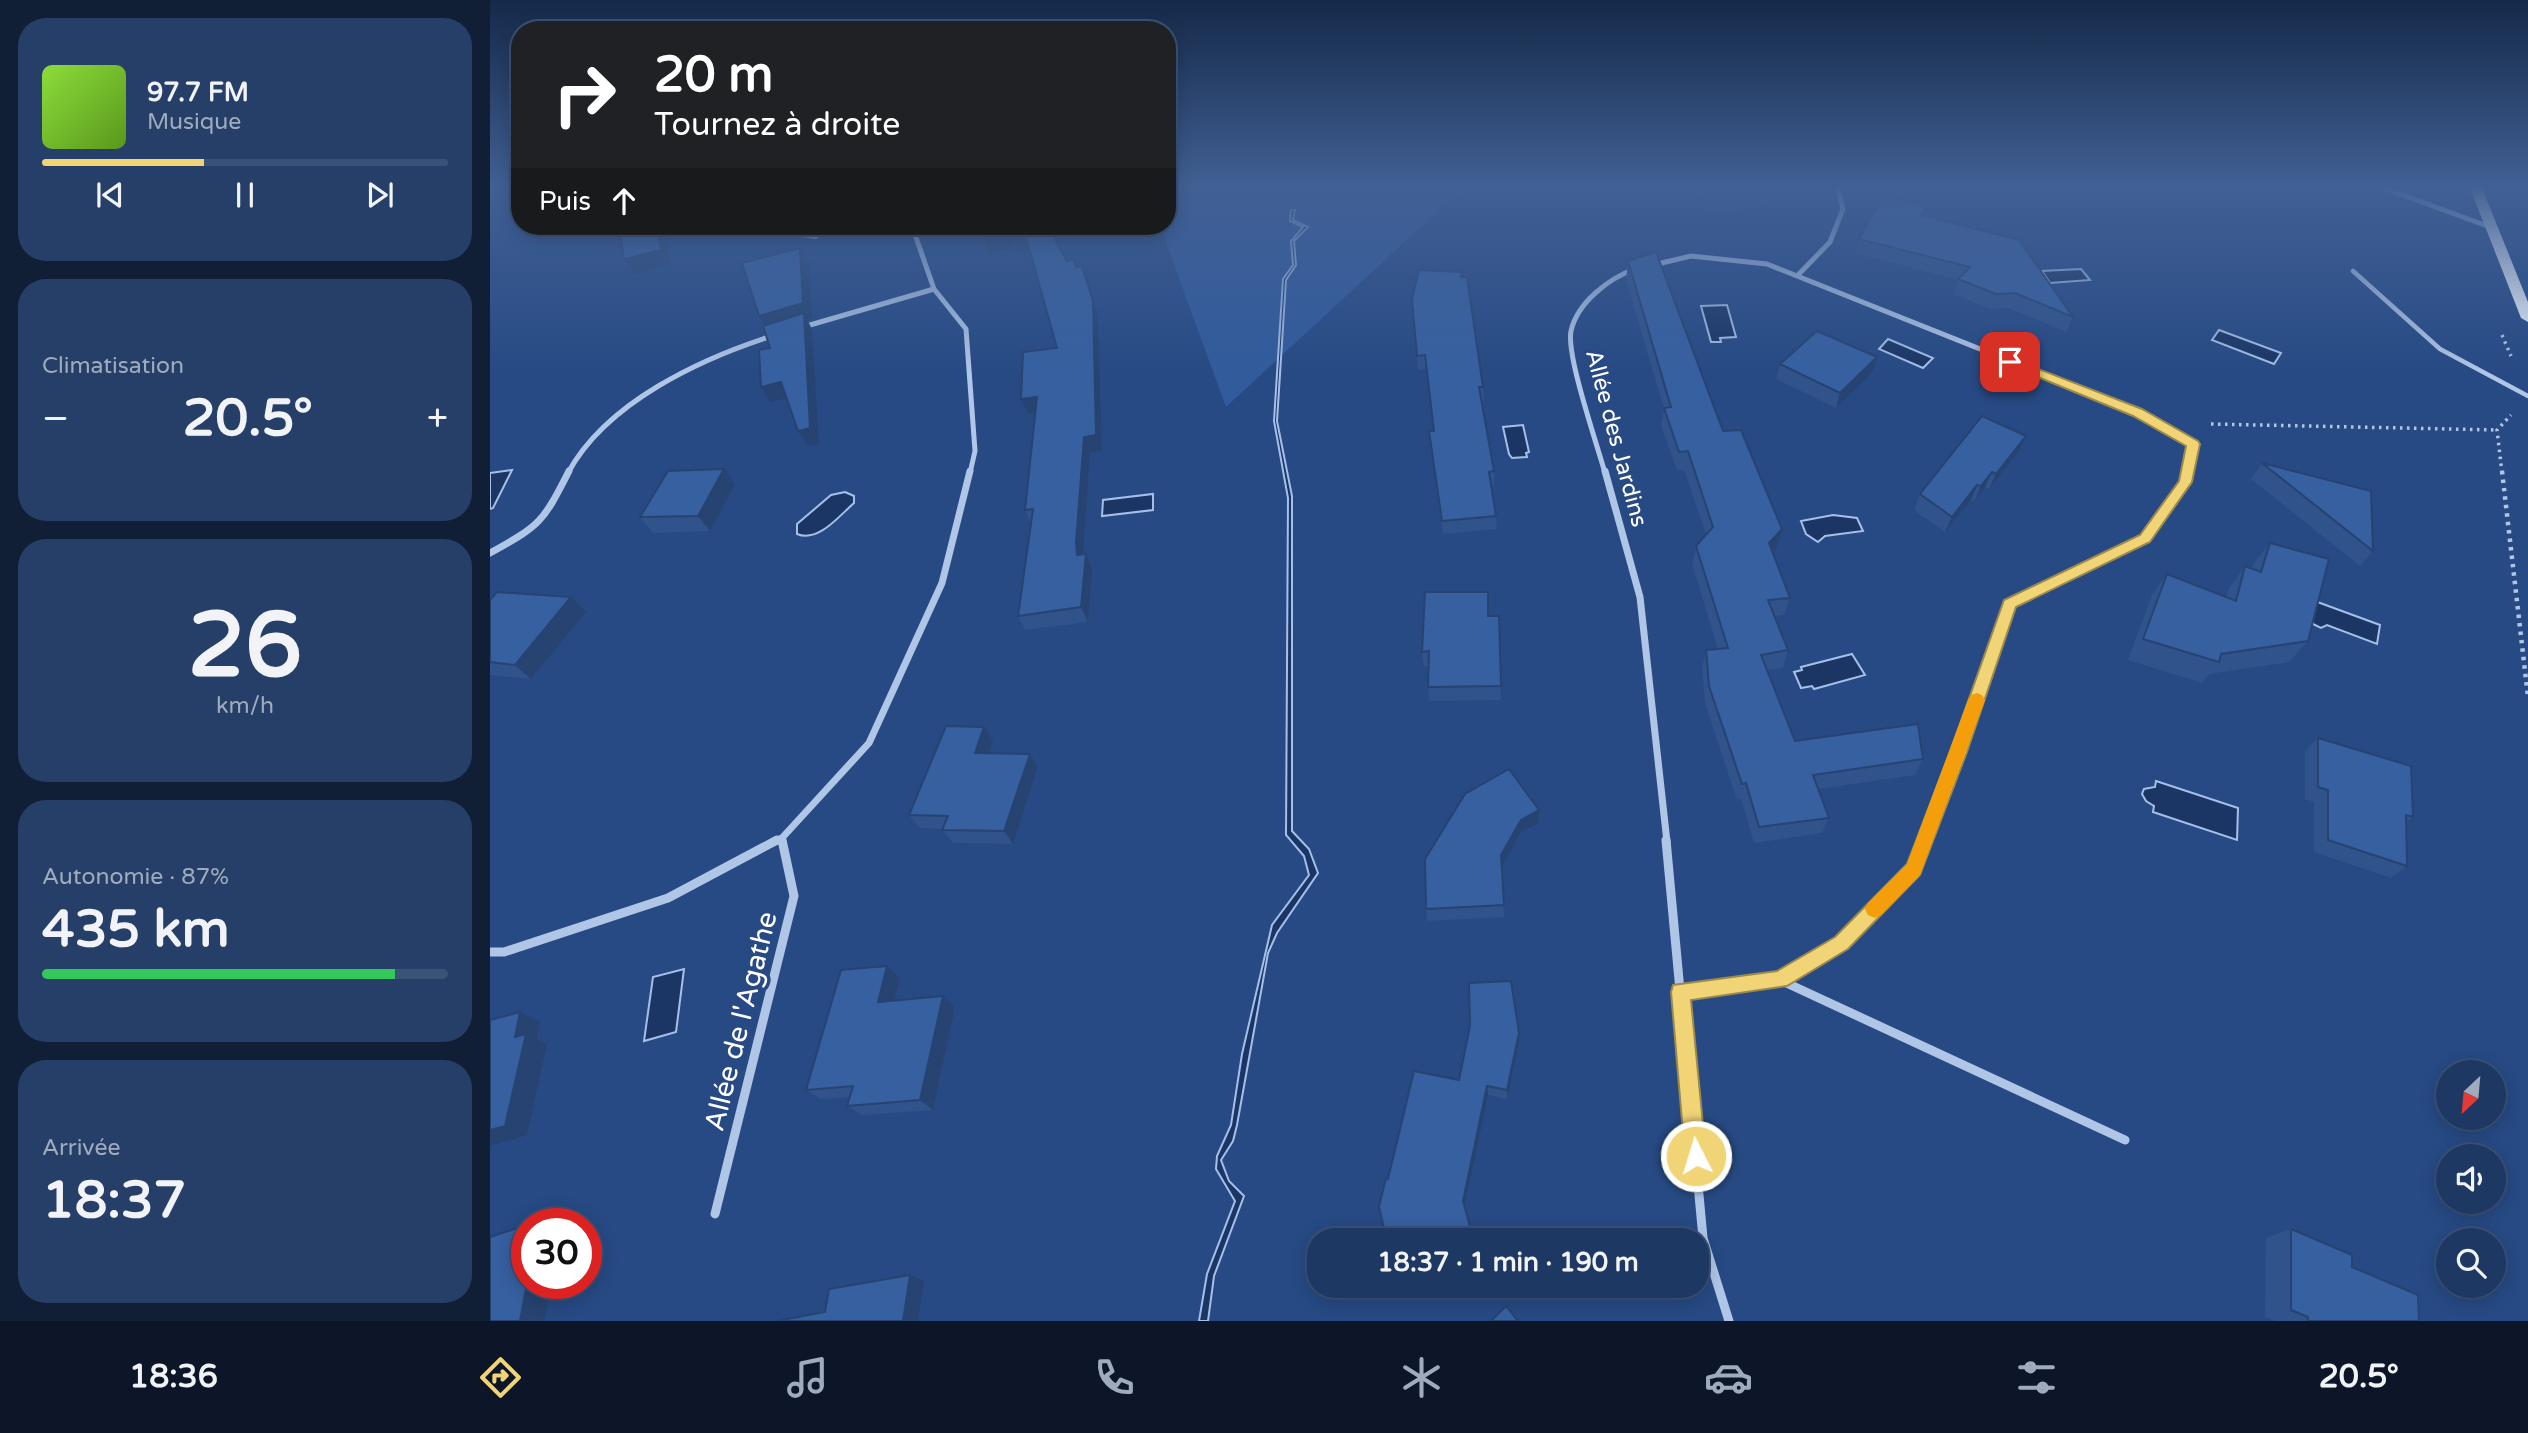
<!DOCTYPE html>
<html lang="fr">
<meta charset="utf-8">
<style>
:root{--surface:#1d3863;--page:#253f69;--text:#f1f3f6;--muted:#a0acbe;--line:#3b5278;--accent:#f0d476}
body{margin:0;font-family:"Varela Round",sans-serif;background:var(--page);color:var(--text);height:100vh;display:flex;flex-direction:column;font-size:26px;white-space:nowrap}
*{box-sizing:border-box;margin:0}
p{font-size:23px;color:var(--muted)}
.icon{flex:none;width:38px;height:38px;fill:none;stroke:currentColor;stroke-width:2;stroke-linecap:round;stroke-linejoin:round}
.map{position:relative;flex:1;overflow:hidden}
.drawer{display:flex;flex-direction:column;gap:18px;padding:18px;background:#101f36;width:490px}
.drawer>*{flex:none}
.banner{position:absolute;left:21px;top:21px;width:665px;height:214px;border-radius:28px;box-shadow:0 4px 18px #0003,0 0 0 2px var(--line);background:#202124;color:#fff;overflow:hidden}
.needle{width:46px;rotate:206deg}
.tools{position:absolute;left:1946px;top:1060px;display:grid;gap:14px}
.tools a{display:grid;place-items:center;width:70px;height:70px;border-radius:50%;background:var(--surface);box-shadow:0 4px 18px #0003,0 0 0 2px var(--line);font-size:35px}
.speed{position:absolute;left:21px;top:1208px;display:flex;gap:14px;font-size:35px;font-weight:700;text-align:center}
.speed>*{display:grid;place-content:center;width:91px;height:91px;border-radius:50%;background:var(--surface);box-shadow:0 4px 18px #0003,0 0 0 2px var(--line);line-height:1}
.speed .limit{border:10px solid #d22;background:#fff;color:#111}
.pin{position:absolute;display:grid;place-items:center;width:60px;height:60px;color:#fff;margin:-30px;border-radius:14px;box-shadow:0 4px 10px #0006}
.me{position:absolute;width:77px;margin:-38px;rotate:355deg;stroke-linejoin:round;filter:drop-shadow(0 0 5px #0008)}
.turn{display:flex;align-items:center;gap:24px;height:147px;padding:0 28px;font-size:32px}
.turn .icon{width:91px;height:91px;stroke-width:2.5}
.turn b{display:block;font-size:49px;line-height:60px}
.then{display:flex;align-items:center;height:66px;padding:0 28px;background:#0003;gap:14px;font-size:26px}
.big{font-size:52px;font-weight:700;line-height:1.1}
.drawer .tile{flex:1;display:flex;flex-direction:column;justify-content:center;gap:10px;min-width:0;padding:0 24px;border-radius:28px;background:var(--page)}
.drawer .dial{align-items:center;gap:0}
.dial b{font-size:91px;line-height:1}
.song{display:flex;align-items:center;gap:21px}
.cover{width:84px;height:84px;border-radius:10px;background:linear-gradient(135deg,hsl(90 70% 55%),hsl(90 70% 35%))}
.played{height:7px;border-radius:4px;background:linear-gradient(90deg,var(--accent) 40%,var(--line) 40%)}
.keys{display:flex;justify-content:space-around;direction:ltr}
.heat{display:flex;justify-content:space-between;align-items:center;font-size:38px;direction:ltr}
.charge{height:10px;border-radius:5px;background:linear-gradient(90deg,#34c759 87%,var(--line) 0)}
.trip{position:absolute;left:817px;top:1228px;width:402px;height:70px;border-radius:28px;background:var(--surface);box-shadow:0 4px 18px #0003,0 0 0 2px var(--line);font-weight:700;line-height:70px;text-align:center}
.menu{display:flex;height:112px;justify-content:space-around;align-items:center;background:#0c1628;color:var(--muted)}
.menu .icon{width:49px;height:49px}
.menu .selected{color:var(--accent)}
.menu b{font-size:32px;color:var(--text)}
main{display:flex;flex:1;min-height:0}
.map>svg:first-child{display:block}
</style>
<main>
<section class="drawer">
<div class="tile">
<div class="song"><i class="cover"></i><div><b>97.7 FM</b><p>Musique</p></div></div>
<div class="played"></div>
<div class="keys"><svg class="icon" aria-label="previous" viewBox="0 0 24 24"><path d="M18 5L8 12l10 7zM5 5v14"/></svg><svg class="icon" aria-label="pause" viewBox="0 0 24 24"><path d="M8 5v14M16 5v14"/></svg><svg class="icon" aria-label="next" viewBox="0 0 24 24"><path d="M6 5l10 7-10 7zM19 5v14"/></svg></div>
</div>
<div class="tile"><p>Climatisation</p>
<div class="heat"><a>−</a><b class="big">20.5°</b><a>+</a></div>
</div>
<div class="tile dial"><b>26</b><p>km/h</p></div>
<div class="tile"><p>Autonomie · 87%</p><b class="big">435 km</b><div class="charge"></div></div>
<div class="tile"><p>Arrivée</p><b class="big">18:37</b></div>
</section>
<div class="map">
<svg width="2038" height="1321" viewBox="0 0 2038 1321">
<rect width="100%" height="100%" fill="#274a84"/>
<path fill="#315b9c" d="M 677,188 L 973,188 L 736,407 L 670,226 L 677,226 Z"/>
<path fill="#1b3665" stroke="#a5c0e8" stroke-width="2" d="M 801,210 L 805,210 L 803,220 L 818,227 L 804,241 L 806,265 L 796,280 L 787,421 L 802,496 L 802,831 L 819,849 L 828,873 L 787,933 L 778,953 L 747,1125 L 743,1141 L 731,1160 L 739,1181 L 754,1196 L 724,1276 L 718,1321 L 709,1321 L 717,1274 L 745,1201 L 726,1169 L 727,1156 L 741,1125 L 752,1054 L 782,925 L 819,875 L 814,856 L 796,835 L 798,498 L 784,421 L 793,279 L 803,265 L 801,241 L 813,227 L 800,221 Z
M 293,226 L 340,226 L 326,238 L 288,233 Z
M 1591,269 L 1600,280 L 1560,283 L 1552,271 Z
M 1237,305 L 1246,337 L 1230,338 L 1231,342 L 1221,342 L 1211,306 Z
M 1729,330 L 1791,353 L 1784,364 L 1722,340 Z
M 1398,339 L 1443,358 L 1433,368 L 1389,349 Z
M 1033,425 L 1039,452 L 1036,453 L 1037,457 L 1022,458 L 1019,454 L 1013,427 Z
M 22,470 L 3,508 L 0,509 L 0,473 Z
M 355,492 L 364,496 L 364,503 C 349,516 328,543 307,534 L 307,524 L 341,495 Z
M 663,494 L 663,510 L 612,516 L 613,500 Z
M 1343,515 L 1367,518 L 1373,531 L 1335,536 L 1328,542 L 1316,534 L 1311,521 Z
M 1822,600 L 1890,625 L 1887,644 L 1837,625 L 1831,628 L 1823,624 Z
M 1362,654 L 1375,675 L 1324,689 L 1322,686 L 1311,688 L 1304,672 L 1312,670 L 1311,667 Z
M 1666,781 L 1748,808 L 1747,840 L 1663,812 L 1664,806 L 1656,801 L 1652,794 L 1654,789 L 1665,787 Z
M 194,969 L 186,1032 L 154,1041 L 163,977 Z"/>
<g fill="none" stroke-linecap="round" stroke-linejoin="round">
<path stroke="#b0c6e7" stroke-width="3.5" stroke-dasharray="2.5 4.5" stroke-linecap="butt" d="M 2012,335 L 2021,356
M 1721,424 L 2007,430
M 2012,473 L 2007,430 L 2021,415"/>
<path stroke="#b0c6e7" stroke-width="4.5" stroke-dasharray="3.5 5" stroke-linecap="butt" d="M 2012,471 L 2038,697"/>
<path stroke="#b0c6e7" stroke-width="4.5" d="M 1863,271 L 1950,349 L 2038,396"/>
<path stroke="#b0c6e7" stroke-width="5" d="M 1894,188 L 2000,227
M 422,226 L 444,289 L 476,329 L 485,451 L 480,473
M 1163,265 L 1201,256 L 1277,264 L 1648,412 L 1703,444 L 1697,473
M 1308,275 L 1340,242 L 1353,209 L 1348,188
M 313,327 L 444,289
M 78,473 C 116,402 212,358 285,335
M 1115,473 C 1107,444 1076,355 1081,331 C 1087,303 1119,278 1145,269"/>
<path stroke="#b0c6e7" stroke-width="7" d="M 1115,471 L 1150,597 L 1177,842
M 0,553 C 51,525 53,522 79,471
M 292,838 L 293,842
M 284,842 L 292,838 L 379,743 L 452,583 L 480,471
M 1434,842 L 1469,752 L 1519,604 L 1655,539 L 1695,482 L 1697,471"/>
<path stroke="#b0c6e7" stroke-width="9" d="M 1176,840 L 1213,1238 L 1239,1321
M 0,952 L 14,952 L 178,898 L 287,840
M 1290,980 L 1352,943 L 1424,869 L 1435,840
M 1190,992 L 1290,980 L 1635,1140
M 225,1214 L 304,896 L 292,840"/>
<path fill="#f2f6fe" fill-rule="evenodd" d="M 1980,188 L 1992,188 L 2038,302 L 2038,322 L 2031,318 Z"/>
</g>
<path fill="#2f538a" d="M 1210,188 L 1276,188 L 1278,192 L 1275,207 L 1218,210 Z
M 1436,206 L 1433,216 L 1583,317 L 1576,332 L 1519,308 L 1500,309 L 1463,294 L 1468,280 L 1365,253 L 1369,239 Z
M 487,226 L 606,226 L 564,237 L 608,316 L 612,451 L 600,452 L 593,555 L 596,554 L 602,569 L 598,622 L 535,630 L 528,616 L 541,524 L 535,510 L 545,413 L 538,414 L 531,399 L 567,348 L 539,249 L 527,252 L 524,248 L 500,254 Z
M 1138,261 L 1233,431 L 1287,547 L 1282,552 L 1300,598 L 1294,615 L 1285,616 L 1298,650 L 1293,668 L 1277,670 L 1305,741 L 1433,759 L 1425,775 L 1329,789 L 1339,818 L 1332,833 L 1264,843 L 1251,799 L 1247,800 L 1215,703 L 1212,668 L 1216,650 L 1228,649 L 1202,564 L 1206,546 L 1216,534 L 1194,470 L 1187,470 L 1171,426 L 1174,409 L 1136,280 Z
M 972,277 L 993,387 L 994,401 L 992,401 L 1004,471 L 1004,485 L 1001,485 L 1006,516 L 1007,529 L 953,534 L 940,445 L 939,431 L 944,431 L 936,369 L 928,370 L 922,299 Z
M 1387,357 L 1382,373 L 1346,408 L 1286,379 L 1290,364 Z
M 1536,436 L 1529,451 L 1499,489 L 1495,487 L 1484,502 L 1481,500 L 1455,532 L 1424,510 L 1430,494 Z
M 1772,463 L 1883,551 L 1870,566 L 1761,479 Z
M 245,485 L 220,531 L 163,533 L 150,517 Z
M 1780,543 L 1818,641 L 1799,662 L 1719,674 L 1712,683 L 1638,660 L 1662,595 L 1677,574 L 1736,597 L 1739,588 L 1755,566 L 1762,569 L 1763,564 Z
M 0,600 L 96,612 L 41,679 L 0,675 Z
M 998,616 L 1009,616 L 1011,700 L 939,701 L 938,687 L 939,666 L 934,666 L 932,652 Z
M 1828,738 L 1923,817 L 1916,822 L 1917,866 L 1901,878 L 1824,852 L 1824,802 L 1815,799 L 1815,751 Z
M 503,741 L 499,753 L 548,767 L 523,844 L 463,843 L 452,830 L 453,829 L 430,828 L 419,815 Z
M 1049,810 L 1048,823 L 1030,833 L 1012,866 L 1014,917 L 937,921 L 936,909 Z
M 397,966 L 410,978 L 404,1001 L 453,996 L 465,1007 L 443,1110 L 372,1115 L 357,1106 L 360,1097 L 331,1099 L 316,1090 Z
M 1029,1033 L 1029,1043 L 1017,1099 L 998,1095 L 974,1206 L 898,1179 Z
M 1801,1229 L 1862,1267 L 1929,1321 L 1785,1321 L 1775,1317 L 1776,1238 Z"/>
<path fill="#264371" d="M 167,226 L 173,226 L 174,227 L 181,264 L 144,274 L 134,259 Z
M 558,226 L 606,226 L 562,238 Z
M 519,233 L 524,248 L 500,254 L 494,239 Z
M 535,234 L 540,249 L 527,252 L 521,237 Z
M 310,248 L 319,263 L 322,318 L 317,319 L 322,329 L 329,444 L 318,446 L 308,431 L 279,331 L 269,316 Z
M 592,266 L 608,316 L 612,451 L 600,452 L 593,557 L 587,555 L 586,542 Z
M 1387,357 L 1382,373 L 1346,408 L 1350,393 Z
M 291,382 L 301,397 L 281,402 L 271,387 Z
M 547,397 L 553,412 L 538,414 L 531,399 Z
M 1536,436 L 1529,451 L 1499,489 L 1506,474 Z
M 234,469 L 245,485 L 220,531 L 208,516 Z
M 1502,472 L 1495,487 L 1484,502 L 1491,486 Z
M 1487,485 L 1481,500 L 1455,532 L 1462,517 Z
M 1292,529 L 1287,547 L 1274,561 L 1279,543 Z
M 596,554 L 602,569 L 598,622 L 591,607 Z
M 81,597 L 96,612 L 41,679 L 25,665 Z
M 494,727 L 503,741 L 495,766 L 485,753 Z
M 540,754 L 548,767 L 523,844 L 514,831 Z
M 1049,810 L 1048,823 L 1030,833 L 1012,867 L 1011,855 L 1031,820 Z
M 397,966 L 410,978 L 401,1013 L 388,1002 Z
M 453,996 L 465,1007 L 443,1110 L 430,1100 Z
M 30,1012 L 50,1022 L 47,1039 L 57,1044 L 37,1135 L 0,1146 L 0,1130 L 25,1037 Z
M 1029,1033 L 1029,1043 L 1017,1099 L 1017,1090 Z
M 997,1086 L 998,1095 L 974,1209 L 973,1201 Z
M 420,1275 L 434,1281 L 428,1321 L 413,1321 Z
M 37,1283 L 62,1283 L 54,1321 L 30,1321 Z"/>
<path fill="#3760a1" stroke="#264371" stroke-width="2" d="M 1217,188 L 1276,188 L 1278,192 L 1220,195 Z
M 1394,195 L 1436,206 L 1431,215 L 1529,240 L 1583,317 L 1525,293 L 1506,294 L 1468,279 L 1480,267 L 1369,239 Z
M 129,226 L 167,226 L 171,250 L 134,259 Z
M 488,226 L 558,226 L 577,261 L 584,259 L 586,267 L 592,266 L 603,301 L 606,435 L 594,437 L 586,542 L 587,555 L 596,554 L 591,607 L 528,616 L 543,509 L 535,510 L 547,397 L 531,399 L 533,352 L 567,348 L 535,234 L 521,237 L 519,233 L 494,239 Z
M 310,248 L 313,303 L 269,316 L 252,263 Z
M 1166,252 L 1233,431 L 1251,430 L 1292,529 L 1279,543 L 1300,598 L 1278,600 L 1298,650 L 1271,655 L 1305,741 L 1428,724 L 1433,759 L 1323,775 L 1339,818 L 1269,827 L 1256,783 L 1252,784 L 1219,686 L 1216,650 L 1238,648 L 1206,546 L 1223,527 L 1198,451 L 1189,452 L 1174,408 L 1181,407 L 1138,261 Z
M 929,270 L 972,272 L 971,277 L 977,277 L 993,387 L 989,387 L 1004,471 L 999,472 L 1006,516 L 952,521 L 939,431 L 944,431 L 935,355 L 927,356 L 922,299 Z
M 314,313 L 320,428 L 308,431 L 291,382 L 271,387 L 269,350 L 280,348 L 273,326 Z
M 1327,331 L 1387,357 L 1350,393 L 1290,364 Z
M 1492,416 L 1536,436 L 1506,474 L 1502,472 L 1491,486 L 1487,485 L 1462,517 L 1430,494 Z
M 1772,463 L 1881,491 L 1883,551 Z
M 234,469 L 208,516 L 150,517 L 178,471 Z
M 1780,543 L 1839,559 L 1818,641 L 1731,654 L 1729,662 L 1653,639 L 1677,574 L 1746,601 L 1755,566 L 1771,572 Z
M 7,592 L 81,597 L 25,665 L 0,662 L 0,600 Z
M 935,592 L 998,592 L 998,616 L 1009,616 L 1011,686 L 938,687 L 939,651 L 932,652 Z
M 456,726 L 494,727 L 485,753 L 540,754 L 514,831 L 452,830 L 458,816 L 419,815 Z
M 1828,738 L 1921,766 L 1923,817 L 1916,815 L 1917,866 L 1838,840 L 1838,790 L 1828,787 Z
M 1019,769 L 1049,810 L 1031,820 L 1011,855 L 1014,905 L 936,909 L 935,859 L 975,794 Z
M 397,966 L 388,1002 L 453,996 L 430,1100 L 357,1106 L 363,1086 L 316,1090 L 351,970 Z
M 1021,981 L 1029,1033 L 1017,1090 L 997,1086 L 973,1201 L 984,1241 L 897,1241 L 889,1207 L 896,1178 L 898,1179 L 924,1071 L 969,1080 L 980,1026 L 979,983 Z
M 30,1012 L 25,1037 L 36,1034 L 15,1126 L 0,1130 L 0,1020 Z
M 37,1225 L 37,1283 L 30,1321 L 0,1321 L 0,1237 Z
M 1801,1229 L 1862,1255 L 1862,1267 L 1928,1295 L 1929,1321 L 1818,1321 L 1818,1317 L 1801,1310 Z
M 420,1275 L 413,1321 L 287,1321 L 335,1312 L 339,1289 Z
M 1016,1306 L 1028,1321 L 1001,1321 Z"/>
<linearGradient id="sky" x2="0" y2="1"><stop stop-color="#152949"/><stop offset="0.5" stop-color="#416094"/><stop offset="1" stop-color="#416094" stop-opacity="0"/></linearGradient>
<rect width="2038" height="373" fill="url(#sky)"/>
<path fill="#f0d476" stroke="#9c8a4d" stroke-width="2" d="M 1520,358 L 1652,409 L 1708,441 L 1710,444 L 1702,482 L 1660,542 L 1526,607 L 1477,752 L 1430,875 L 1358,949 L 1297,986 L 1201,1000 L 1216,1156 L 1213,1163 L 1206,1166 L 1198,1163 L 1195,1156 L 1181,992 L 1183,985 L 1287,971 L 1345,937 L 1417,864 L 1460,752 L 1514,600 L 1650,535 L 1689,481 L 1696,446 L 1643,416 L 1516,364 L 1514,362 Z"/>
<path fill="#f59e0b" d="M 1487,693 L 1492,695 L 1495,700 L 1430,875 L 1391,915 L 1385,918 L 1378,915 L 1375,909 L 1378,903 L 1417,864 L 1478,700 L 1481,695 Z"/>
<g text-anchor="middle" stroke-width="7" stroke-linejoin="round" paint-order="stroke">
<g font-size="23" fill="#fff" stroke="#274a84">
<text transform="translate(1127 438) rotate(75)" y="8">Allée des Jardins</text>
</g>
<g font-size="28" fill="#fff" stroke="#274a84">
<text transform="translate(250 1021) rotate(-76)" y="10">Allée de l'Agathe</text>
</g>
</g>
</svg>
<div class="tools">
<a><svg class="needle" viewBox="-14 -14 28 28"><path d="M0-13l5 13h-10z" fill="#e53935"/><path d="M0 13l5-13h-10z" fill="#a0acbe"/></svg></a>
<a><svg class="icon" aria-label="sound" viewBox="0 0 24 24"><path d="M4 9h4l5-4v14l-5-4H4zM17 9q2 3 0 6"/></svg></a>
<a><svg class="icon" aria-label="search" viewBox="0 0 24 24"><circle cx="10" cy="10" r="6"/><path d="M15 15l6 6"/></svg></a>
</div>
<div class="speed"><div class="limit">30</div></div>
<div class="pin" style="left:1520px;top:362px;background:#d93025"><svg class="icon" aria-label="arrive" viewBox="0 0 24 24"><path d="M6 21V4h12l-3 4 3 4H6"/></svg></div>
<svg class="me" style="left:1206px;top:1156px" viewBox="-20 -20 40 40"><circle r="17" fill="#f0d476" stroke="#fff" stroke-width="3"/><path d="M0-11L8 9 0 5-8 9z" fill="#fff"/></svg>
<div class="trip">18:37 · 1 min · 190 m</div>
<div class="banner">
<div class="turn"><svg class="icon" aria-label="right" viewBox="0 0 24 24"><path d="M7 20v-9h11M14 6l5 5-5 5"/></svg><div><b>20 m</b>Tournez à droite</div></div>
<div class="then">Puis<svg class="icon" aria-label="ahead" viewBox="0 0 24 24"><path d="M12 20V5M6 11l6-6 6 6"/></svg></div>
</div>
</div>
</main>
<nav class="menu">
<b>18:36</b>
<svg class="icon selected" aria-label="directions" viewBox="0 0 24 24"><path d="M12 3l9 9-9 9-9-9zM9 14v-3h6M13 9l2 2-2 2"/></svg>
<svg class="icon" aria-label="music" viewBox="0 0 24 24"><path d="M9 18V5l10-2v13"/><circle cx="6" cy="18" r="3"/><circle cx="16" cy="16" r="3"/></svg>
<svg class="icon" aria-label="phone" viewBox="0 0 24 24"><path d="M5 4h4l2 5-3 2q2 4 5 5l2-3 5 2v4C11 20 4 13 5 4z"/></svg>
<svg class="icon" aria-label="climate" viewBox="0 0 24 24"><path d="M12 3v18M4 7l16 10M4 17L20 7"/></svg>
<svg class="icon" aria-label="car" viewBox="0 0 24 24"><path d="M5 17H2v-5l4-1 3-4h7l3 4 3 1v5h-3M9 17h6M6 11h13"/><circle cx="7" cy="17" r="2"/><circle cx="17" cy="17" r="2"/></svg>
<svg class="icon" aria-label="filters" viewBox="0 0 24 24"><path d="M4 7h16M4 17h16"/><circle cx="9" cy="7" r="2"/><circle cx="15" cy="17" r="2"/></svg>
<b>20.5°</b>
</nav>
